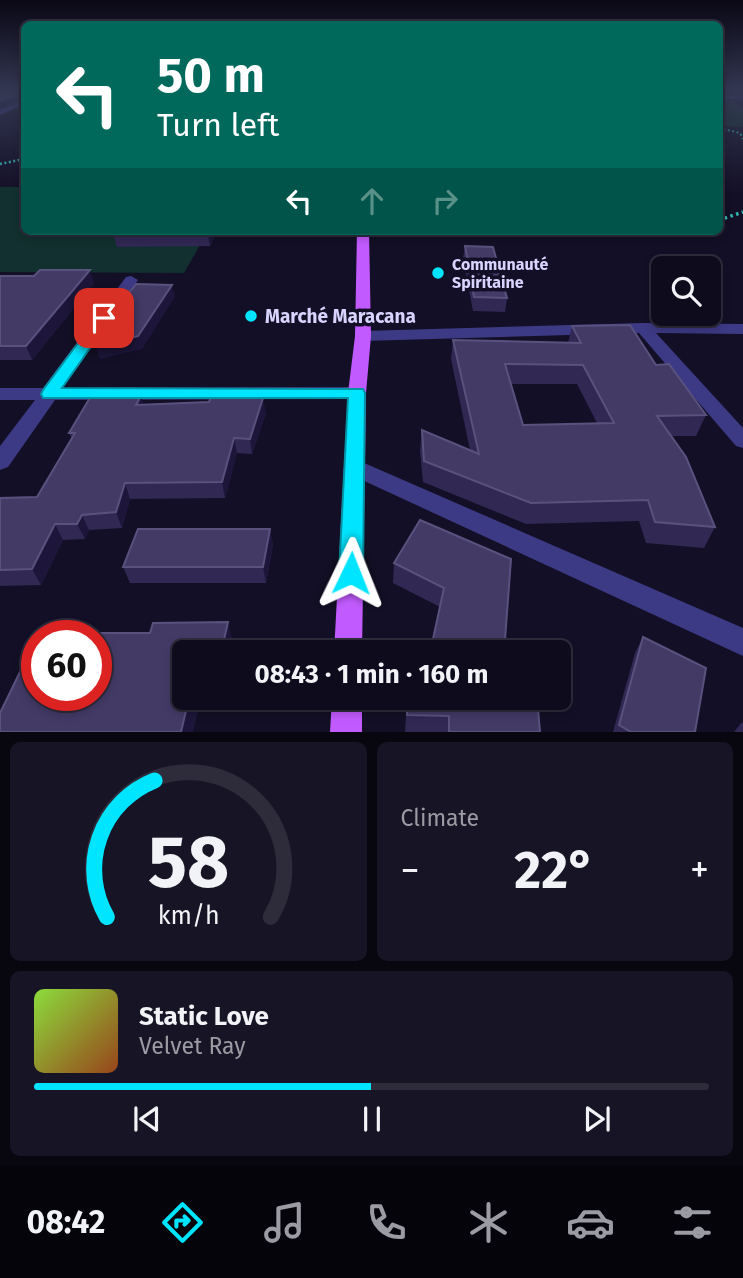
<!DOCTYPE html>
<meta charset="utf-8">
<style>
:root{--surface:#0e0b1c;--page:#171425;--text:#f1f3f6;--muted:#9b9ba3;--line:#2e2b3b;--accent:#00e5ff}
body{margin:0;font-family:"Fira Sans",sans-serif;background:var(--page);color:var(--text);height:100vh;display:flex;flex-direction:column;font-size:26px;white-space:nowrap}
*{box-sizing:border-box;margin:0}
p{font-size:23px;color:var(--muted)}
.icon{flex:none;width:38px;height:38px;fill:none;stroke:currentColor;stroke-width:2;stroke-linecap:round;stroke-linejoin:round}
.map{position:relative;height:732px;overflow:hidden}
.panel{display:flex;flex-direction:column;gap:10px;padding:10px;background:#08060f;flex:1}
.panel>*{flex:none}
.top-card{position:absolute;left:21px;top:21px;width:702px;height:214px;border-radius:10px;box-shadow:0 4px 10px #0003,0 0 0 2px var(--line);background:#00695c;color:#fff;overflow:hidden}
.tools{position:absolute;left:651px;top:256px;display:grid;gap:14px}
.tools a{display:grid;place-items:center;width:70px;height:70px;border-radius:10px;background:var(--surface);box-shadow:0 4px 10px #0003,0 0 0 2px var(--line);font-size:35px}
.speed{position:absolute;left:21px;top:620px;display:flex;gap:14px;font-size:35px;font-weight:700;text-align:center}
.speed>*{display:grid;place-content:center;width:91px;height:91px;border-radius:50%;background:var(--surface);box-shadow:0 4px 10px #0003,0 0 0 2px var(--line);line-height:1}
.speed .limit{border:10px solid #d22;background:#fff;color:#111}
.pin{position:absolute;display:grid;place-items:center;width:60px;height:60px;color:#fff;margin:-30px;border-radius:14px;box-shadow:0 4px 10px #0006}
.me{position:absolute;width:77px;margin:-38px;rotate:2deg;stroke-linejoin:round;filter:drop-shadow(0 0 5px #0008)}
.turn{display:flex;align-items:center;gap:24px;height:147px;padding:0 21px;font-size:32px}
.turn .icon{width:91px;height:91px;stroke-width:2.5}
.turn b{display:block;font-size:49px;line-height:60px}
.lanes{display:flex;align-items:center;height:66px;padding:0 21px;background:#0003;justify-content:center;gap:35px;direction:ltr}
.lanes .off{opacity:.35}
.big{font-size:52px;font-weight:700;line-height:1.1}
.panel .card{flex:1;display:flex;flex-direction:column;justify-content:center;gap:10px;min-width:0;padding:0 24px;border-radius:10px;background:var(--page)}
.panel .dial{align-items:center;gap:0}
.dial svg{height:182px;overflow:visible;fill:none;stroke:var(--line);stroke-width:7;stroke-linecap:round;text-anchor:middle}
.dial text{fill:var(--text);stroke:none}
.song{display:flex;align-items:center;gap:21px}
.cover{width:84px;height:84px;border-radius:10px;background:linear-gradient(135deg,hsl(90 70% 55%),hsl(20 70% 35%))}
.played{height:7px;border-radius:4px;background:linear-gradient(90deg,var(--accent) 50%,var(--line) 50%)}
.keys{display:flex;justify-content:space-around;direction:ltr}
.heat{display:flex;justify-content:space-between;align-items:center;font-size:38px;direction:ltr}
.panel .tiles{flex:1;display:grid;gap:10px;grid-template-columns:1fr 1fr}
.card:last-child{grid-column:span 2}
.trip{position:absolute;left:172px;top:640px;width:399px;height:70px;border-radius:10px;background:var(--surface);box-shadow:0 4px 10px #0003,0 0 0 2px var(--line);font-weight:700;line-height:70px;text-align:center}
.menu{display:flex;height:112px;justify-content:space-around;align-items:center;background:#06040b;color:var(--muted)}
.menu .icon{width:49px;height:49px}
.menu .on{color:var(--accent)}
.menu b{font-size:32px;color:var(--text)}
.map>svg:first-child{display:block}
</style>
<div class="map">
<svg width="743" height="732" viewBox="0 0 743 732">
<rect width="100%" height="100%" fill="#130f26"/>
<path fill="#12302f" d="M 719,100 L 731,100 L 743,108 L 743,127 L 719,126 Z
M 0,187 L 24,187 L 24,231 L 208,231 L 184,273 L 0,272 Z"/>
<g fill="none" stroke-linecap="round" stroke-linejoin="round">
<path stroke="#0a1f44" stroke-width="3.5" d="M 0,109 L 24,99"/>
<path stroke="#2fb8b0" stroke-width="2" stroke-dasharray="2 2.5" stroke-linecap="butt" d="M 719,128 L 740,133 L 743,139"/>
<path stroke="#2fb8b0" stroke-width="2.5" stroke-dasharray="2 2.5" stroke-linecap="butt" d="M 0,164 L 24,159"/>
<path stroke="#2fb8b0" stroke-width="3.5" stroke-dasharray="2.5 3.5" stroke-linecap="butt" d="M 719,220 L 743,212"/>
<path fill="#3d3a85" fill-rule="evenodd" d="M 719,95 L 743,95 L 743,99 L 719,99 Z
M 24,100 L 24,104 L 0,115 L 0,110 Z
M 131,276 L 138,280 L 63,388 L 357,387 L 366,393 L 357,399 L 55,400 L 8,467 L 0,470 L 0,446 L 35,400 L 0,400 L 0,388 L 43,388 L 126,277 Z
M 643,323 L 743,324 L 743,334 L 656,333 L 743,428 L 743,448 L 736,446 L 639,333 L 363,341 L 355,336 L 363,331 Z
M 355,459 L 743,628 L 743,656 L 347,473 L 344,467 L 347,461 Z"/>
<path fill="#c25bff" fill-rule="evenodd" d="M 357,231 L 369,231 L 371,336 L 366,393 L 362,653 L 334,653 L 348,393 L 355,336 Z
M 332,698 L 362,698 L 362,732 L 330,732 Z"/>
</g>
<path fill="#312854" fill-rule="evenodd" d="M 719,92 L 743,92 L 743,94 L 719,93 Z
M 112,231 L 217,231 L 210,246 L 117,247 Z
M 507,231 L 563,231 L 562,236 L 509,236 Z
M 465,246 L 507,298 L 505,312 L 473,311 L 463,259 Z
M 0,276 L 94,283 L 32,360 L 0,360 Z
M 572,326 L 656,365 L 706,415 L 696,436 L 671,436 L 715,527 L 704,548 L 646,543 L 639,521 L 526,524 L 423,482 L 420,451 L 422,430 L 470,450 L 451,359 L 453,340 L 568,343 ZM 511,384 L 577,384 L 597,423 L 523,425 Z
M 141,396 L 143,405 L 266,413 L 252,454 L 237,453 L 225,498 L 130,499 L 122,528 L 89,530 L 85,539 L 63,540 L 41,585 L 0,586 L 0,498 L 37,497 L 72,439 L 69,433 Z
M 420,520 L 504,653 L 430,653 L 440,607 L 393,583 L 394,563 Z
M 270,529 L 273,545 L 266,583 L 130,583 L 123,567 Z
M 643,637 L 695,732 L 613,732 L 635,653 Z
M 407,698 L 479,698 L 480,704 L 540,732 L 405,732 Z
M 742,722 L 743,723 L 743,732 L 734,732 Z"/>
<path fill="#1d163a" d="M 23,93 L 24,98 L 0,106 L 0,101 Z
M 207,231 L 217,231 L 210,246 Z
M 90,270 L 94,283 L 32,360 L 26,346 Z
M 172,285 L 175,297 L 142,349 L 100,359 L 95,346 Z
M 141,396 L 145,411 L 136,405 Z
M 263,398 L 266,413 L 252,454 L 250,439 Z
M 234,438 L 237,453 L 225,498 L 222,482 Z
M 125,483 L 130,499 L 122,528 L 116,512 Z
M 82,515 L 89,530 L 85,539 L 77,524 Z
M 55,524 L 63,540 L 41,585 L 32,569 Z
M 270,529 L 273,545 L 266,583 L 263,567 Z
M 228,622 L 233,642 L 231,653 L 221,653 Z
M 189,698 L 201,698 L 193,732 L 181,732 Z"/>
<path fill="#433a66" stroke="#5a527e" stroke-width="2" fill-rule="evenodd" d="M 0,92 L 24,92 L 24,101 L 23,93 L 0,101 Z
M 465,246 L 493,247 L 507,298 L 474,297 Z
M 40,270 L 90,270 L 26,346 L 0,346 L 0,276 L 34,276 Z
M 136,284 L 172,285 L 138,336 L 95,346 L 93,330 L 102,318 L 111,316 Z
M 630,325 L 656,365 L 669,364 L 706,415 L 657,416 L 686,457 L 715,527 L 655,522 L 648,500 L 531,503 L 424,461 L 422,430 L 479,454 L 453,340 L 581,343 L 572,326 ZM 505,364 L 583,365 L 614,423 L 523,425 Z
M 91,396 L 141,396 L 136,405 L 209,402 L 211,396 L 263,398 L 250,439 L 234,438 L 222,482 L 125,483 L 116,512 L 82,515 L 77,524 L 55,524 L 32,569 L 0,570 L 0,498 L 37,497 L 75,433 L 69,433 Z
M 420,520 L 511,559 L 504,653 L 498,653 L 477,647 L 477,653 L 430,653 L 444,588 L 394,563 Z
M 138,529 L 270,529 L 263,567 L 123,567 Z
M 228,622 L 221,653 L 184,653 L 184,698 L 189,698 L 181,732 L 0,732 L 0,713 L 37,637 L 37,695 L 96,695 L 96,635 L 38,635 L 39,633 L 150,633 L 153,623 Z
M 643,637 L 706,668 L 695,732 L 631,732 L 619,725 Z
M 407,698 L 480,698 L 480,704 L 538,709 L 540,732 L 449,732 L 449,716 L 407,715 Z"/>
<linearGradient id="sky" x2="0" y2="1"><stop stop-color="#0a0815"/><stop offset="0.47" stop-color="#333752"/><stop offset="1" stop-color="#333752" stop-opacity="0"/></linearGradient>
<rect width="743" height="194" fill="url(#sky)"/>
<path fill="#00e5ff" stroke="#0095a6" stroke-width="2" d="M 104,313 L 111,318 L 62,388 L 363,389 L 365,393 L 363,573 L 359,580 L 351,583 L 343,580 L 339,573 L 348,398 L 43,398 L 41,394 L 43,390 L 99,315 Z"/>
<g fill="#00e5ff" stroke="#130f26" stroke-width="2.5">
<circle cx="438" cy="273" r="7"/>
<circle cx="251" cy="316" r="7"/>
</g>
<g text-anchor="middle" stroke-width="7" stroke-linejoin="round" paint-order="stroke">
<g font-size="16" font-weight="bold" fill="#d9d4ff" stroke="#130f26" text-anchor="start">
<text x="452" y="270">Communauté<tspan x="452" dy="18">Spiritaine</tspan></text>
</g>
<g font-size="19" font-weight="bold" fill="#d9d4ff" stroke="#130f26" text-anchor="start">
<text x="265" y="323">Marché Maracana</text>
</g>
</g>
</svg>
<div class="tools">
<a><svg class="icon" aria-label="search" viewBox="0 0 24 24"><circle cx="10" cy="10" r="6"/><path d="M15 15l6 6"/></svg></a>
</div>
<div class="speed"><div class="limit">60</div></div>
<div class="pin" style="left:104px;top:318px;background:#d93025"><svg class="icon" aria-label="arrive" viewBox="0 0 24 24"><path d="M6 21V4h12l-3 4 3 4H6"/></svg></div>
<svg class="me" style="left:351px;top:573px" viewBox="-20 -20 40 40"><path d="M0-17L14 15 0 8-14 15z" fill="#00e5ff" stroke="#fff" stroke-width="4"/></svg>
<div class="trip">08:43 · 1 min · 160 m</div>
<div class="top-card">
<div class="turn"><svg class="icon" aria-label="left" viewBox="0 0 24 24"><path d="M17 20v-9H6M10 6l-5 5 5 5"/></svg><div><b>50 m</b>Turn left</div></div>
<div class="lanes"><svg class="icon" aria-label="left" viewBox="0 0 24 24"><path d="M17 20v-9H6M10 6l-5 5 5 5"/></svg><svg class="icon off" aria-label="ahead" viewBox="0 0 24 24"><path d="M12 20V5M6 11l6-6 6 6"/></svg><svg class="icon off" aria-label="right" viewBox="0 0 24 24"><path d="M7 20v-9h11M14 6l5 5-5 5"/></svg></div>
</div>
</div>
<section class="panel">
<div class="tiles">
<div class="card dial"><svg viewBox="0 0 100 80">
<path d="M14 69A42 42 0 1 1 86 69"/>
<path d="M14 69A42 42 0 0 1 35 9" stroke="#00e5ff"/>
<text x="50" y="56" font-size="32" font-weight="700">58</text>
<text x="50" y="72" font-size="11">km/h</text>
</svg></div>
<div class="card"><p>Climate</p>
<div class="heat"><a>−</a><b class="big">22°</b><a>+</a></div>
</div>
<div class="card">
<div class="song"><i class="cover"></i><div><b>Static Love</b><p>Velvet Ray</p></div></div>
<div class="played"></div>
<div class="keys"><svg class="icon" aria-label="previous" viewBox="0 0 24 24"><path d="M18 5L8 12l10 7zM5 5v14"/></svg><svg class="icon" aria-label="pause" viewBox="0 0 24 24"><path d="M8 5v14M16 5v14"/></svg><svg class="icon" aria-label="next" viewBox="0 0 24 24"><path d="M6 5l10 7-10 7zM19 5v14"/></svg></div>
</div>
</div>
</section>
<nav class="menu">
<b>08:42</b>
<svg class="icon on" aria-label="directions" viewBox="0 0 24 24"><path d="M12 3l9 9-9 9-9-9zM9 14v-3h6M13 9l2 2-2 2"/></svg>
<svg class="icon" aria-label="music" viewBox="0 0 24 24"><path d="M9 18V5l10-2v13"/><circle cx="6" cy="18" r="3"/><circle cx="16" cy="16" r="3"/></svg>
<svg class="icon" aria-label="phone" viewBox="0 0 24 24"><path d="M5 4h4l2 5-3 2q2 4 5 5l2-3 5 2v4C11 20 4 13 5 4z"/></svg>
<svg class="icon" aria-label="climate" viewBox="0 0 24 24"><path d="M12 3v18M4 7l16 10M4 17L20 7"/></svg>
<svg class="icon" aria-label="car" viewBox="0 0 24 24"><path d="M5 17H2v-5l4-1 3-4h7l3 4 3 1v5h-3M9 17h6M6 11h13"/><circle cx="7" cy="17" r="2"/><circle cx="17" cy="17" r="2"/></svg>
<svg class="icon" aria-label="filters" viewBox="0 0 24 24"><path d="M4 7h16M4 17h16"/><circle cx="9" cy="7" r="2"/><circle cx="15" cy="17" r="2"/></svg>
</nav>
